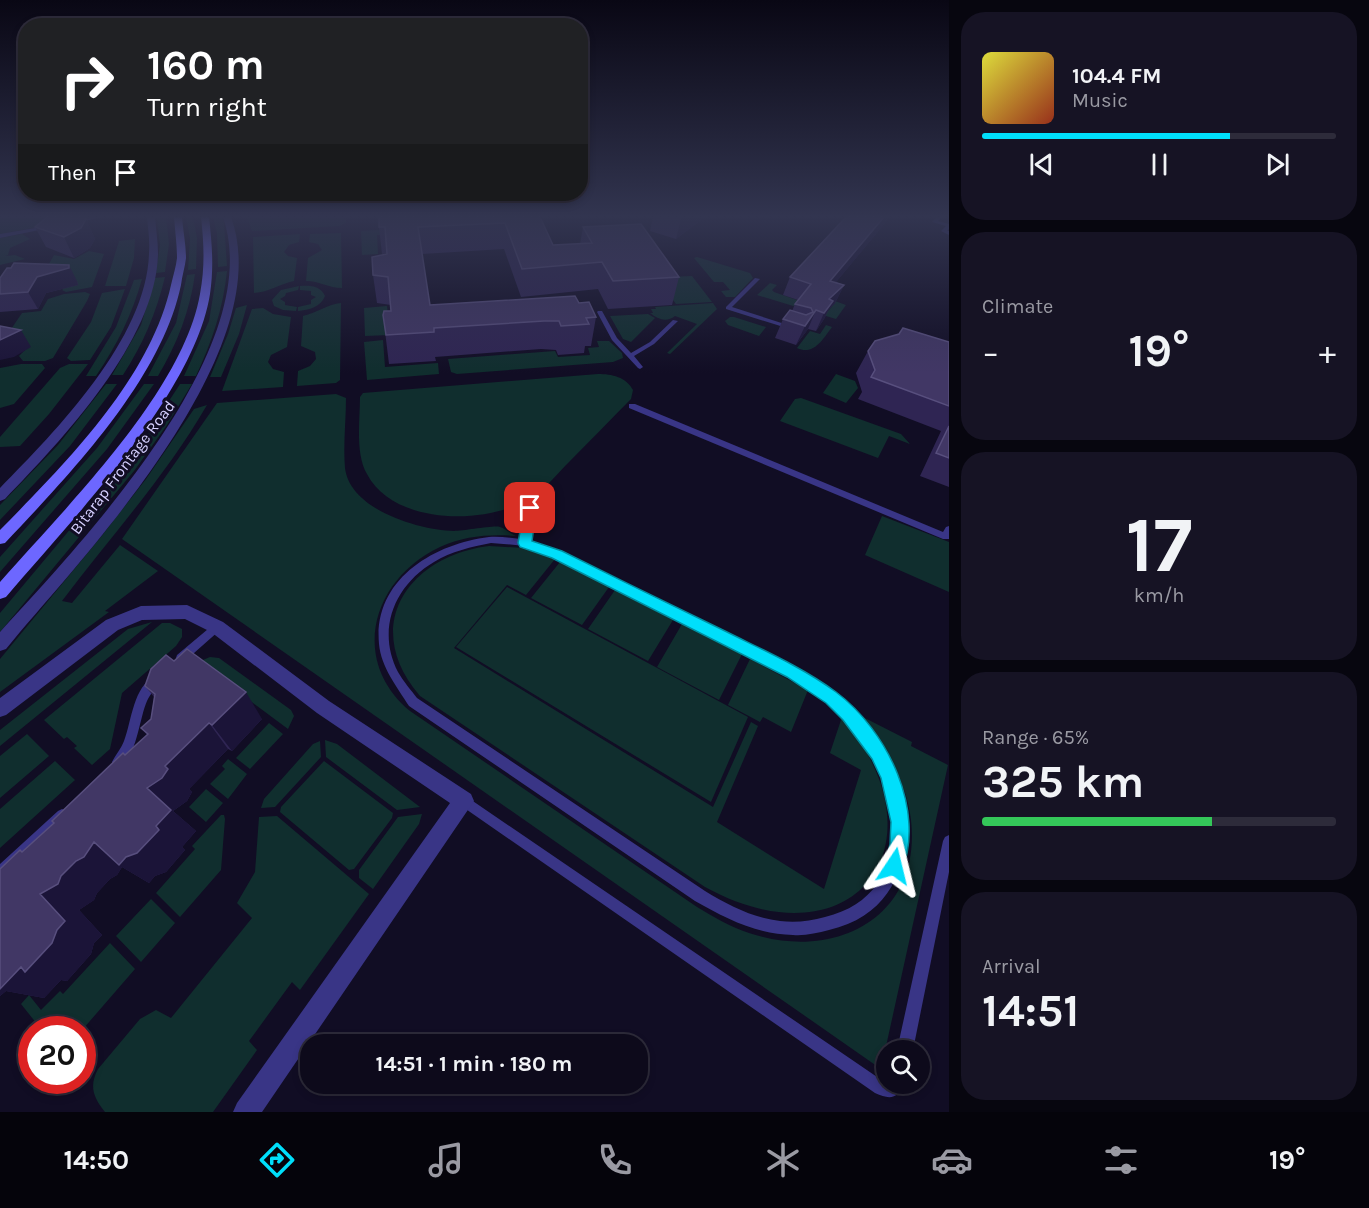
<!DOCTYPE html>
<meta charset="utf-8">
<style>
:root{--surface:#0d0a1b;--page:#161324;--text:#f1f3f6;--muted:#9a9aa3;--line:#2d2b3a;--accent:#00dffb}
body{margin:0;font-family:Karla,sans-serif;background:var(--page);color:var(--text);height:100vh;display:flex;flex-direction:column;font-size:22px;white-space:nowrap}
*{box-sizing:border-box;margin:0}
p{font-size:20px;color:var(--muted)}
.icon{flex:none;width:33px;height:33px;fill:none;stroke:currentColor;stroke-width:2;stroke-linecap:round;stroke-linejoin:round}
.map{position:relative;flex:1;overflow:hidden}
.side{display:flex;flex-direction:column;gap:12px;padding:12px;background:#07060f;width:420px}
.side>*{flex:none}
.guide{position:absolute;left:18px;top:18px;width:570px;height:183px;border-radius:24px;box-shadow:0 3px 9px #0003,0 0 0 2px var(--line);background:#202124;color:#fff;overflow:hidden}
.tools{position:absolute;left:876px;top:1040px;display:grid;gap:12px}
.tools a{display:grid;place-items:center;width:54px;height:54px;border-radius:50%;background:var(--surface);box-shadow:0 3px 9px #0003,0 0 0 2px var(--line);font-size:30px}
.speed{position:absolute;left:18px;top:1016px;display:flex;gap:12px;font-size:30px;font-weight:700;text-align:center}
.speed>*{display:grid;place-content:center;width:78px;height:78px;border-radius:50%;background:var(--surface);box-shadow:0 3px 9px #0003,0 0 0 2px var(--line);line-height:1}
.speed .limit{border:9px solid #d22;background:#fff;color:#111}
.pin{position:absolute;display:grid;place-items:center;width:51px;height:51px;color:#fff;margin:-26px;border-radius:12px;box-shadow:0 3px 9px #0006}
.me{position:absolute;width:66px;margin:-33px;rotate:10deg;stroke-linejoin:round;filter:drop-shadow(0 0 4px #0008)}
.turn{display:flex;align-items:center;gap:21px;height:126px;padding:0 30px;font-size:27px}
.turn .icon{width:78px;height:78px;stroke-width:2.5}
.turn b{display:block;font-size:42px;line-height:51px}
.then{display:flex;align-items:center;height:57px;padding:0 30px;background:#0003;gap:12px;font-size:22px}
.big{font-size:45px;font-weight:700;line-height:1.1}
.side .widget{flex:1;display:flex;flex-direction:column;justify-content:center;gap:9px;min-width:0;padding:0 21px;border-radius:24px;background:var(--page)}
.side .dial{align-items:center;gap:0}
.dial b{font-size:78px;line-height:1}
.song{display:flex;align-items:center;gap:18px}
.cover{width:72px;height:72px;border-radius:9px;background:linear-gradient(135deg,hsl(60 70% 55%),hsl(10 70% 35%))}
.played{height:6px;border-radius:3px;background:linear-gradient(90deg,var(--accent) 70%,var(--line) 70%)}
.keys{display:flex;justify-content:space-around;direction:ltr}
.heat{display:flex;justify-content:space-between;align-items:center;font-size:33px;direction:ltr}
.charge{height:9px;border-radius:4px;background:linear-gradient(90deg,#34c759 65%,var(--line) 0)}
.trip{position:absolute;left:300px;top:1034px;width:348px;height:60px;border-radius:24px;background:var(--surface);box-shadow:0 3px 9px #0003,0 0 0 2px var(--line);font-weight:700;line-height:60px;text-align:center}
.dock{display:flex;height:96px;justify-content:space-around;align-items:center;background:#05040b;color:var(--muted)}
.dock .icon{width:42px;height:42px}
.dock .on{color:var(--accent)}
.dock b{font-size:27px;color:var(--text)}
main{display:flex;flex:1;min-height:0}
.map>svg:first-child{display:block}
</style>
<main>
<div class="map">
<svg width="949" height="1112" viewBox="0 0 949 1112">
<rect width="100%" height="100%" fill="#110d24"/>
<path fill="#102e2e" d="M 0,217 L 91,217 L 0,234 Z
M 157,217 L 166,217 L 169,244 L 165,272 L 156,273 L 160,245 Z
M 186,217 L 193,217 L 197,238 L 196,269 L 188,270 L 190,239 Z
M 213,217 L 222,217 L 224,223 L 227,266 L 218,267 L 217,233 Z
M 247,217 L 346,217 L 346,223 L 339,226 L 252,231 Z
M 414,228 L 415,233 L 377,235 L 378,254 L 362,255 L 361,231 Z
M 341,233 L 342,288 C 329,288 319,281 306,281 L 308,258 L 322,250 L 318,244 L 309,242 L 310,234 Z
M 22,234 L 30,239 L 10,248 L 8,255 L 5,256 L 15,255 L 25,259 L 0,265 L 0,238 Z
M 300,234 L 299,242 L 289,245 L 284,252 L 288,256 L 297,258 L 294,281 C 280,284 269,292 254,293 L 253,237 Z
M 135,239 L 134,258 L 126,286 L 105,286 L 119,241 Z
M 89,251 L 104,254 L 92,287 L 66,292 L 62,290 L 65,287 L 40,280 L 54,255 L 74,259 Z
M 697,257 L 750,273 L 753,278 L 735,297 L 726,297 L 721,291 L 730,290 L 723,282 L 714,282 L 694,258 Z
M 227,271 C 223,309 212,342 196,376 L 184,376 L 209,321 L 217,272 Z
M 195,274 C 190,311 177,344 158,376 L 148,376 L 176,323 L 187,275 Z
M 692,276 L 712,302 L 676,304 L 671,297 L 667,277 Z
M 165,277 C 156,314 143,344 123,375 L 112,375 L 141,325 L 155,278 Z
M 142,279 C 132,315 117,345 96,376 L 86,376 L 116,327 L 134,280 Z
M 770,283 L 777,285 L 772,290 L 774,292 L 828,311 L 835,303 L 819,298 L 821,296 L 846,305 L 836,319 L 757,295 Z
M 299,286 L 298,290 L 286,293 L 285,296 L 280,299 L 285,302 L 285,305 L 297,307 L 296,311 L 283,310 L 274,306 L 272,300 L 281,290 Z
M 300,286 C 310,285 321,286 325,296 C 321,307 309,310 298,311 L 298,307 L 311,304 L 311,300 L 316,297 L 311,295 L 311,291 L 300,290 Z
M 125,289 L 111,327 L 90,360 L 71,361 L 67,358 L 91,322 L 102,293 Z
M 85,292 L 90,294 L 87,301 L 53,358 L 45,361 L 23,361 L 19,356 L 27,348 L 1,344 L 22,313 L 41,311 L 48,299 L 64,294 Z
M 341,303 L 340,380 L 336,383 L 297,386 L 298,371 L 310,366 L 316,359 L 315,352 L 301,346 L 303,316 C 317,313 328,304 341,303 Z
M 713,303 L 717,309 L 670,354 L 667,353 L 697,324 L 675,316 C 666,323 658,319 650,313 L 653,313 L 651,309 L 656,309 L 655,307 Z
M 247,305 L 239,334 L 221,377 L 210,377 L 228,334 L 236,308 Z
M 387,306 L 390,335 L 365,336 L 364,308 Z
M 263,308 L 273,314 L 291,317 L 287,347 L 271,355 L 268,362 L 273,369 L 284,372 L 283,387 L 222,391 L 252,309 Z
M 648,314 L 655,318 L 631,342 L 623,339 L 610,316 Z
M 730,317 L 734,317 L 766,327 L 759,336 L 728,325 L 725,321 Z
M 826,325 L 832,327 C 823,339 814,356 797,348 L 810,331 L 820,334 Z
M 383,340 L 385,367 L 438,363 L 439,374 L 367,380 L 364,342 Z
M 597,341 L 609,341 L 622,353 L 623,358 L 613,362 L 457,374 L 451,372 L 448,359 L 555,351 L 558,357 L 590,355 L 588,348 L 599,347 Z
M 21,364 L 42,364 L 45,368 L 14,404 L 0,408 L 0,368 Z
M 69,364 L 88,364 L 49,414 L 20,446 L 0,447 L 0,437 L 60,368 Z
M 598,374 C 612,374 626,377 633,390 L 631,399 C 610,420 590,441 570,461 C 558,473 547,487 533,496 C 490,526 394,526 367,474 C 355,453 360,421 360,397 L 363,393 Z
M 836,374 L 855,381 L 858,388 L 846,403 L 823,393 Z
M 106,384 L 117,384 L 70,446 L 0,520 L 0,505 L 58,445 Z
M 144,384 L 154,384 L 107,449 L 0,572 L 0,557 L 97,448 Z
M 180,384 L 192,384 L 167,425 L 134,471 L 0,632 L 0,613 L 139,447 Z
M 336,394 L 346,398 C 346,421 343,445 345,468 C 350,510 419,530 454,531 C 464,531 494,525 500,527 C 506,529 511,534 516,536 C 490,534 464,536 440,547 C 372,579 349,660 410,711 L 697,907 C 714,917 730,927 749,933 C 834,962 922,918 911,820 C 906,778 882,743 855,713 L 912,742 L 911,746 L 948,765 L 881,1069 L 122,539 L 217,403 Z
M 801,398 L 901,434 L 910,444 L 889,436 L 878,458 L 780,421 L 795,399 Z
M 207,405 C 166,476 111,536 62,601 L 72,603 L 120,545 L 158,571 L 105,611 L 109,612 L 0,692 L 0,659 L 100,538 L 146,479 L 194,409 Z
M 882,516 L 949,542 L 949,592 L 865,555 Z
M 489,546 L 523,548 L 555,559 L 526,595 L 507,585 L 454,648 L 713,807 L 751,722 L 758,726 L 717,822 L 824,889 L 861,770 L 830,753 L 842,717 C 949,845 853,968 705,887 L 420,696 C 360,627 408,556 489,546 Z
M 560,562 L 609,587 L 582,625 L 531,598 Z
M 507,587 L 748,717 L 711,802 L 456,647 Z
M 615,590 L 673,620 L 648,661 L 588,629 Z
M 152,622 L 0,746 L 0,730 L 128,629 Z
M 162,623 L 170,623 L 182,629 L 182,637 L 176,646 L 122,693 L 110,749 L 92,765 L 74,748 L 77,746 L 67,737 L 64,739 L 44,720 Z
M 682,624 L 742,654 L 719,700 L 657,667 Z
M 210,657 L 219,658 L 291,710 L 294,716 L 288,729 L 198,662 Z
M 750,659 L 808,690 L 791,732 L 763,717 L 760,722 L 728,705 Z
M 269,723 L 283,734 L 250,769 L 236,758 Z
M 27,734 L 49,756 L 0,798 L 0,756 Z
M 325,740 L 337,744 L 420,807 L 397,810 L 326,757 Z
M 320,741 L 321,757 L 275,807 L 261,808 L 264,799 L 313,744 Z
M 228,759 L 247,774 L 228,799 L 210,784 L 225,769 L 222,766 Z
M 55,761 L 75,780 L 0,848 L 0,809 Z
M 324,761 L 393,813 L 392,818 L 354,869 L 349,870 L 280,812 L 281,807 Z
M 206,789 L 223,803 L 206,822 L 189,807 Z
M 422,814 L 419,824 L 373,889 L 359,878 L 359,870 L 398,817 Z
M 221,815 L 224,815 L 225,819 L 221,870 L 180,917 L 156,893 L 195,849 L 192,846 Z
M 277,816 L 369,894 L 300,990 L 292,982 L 249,1041 L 257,1050 L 213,1112 L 105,1112 C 93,1097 89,1086 98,1069 L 140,1019 L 156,1010 L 171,1018 L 252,918 L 237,903 L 255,872 L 259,817 Z
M 151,899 L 175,923 L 141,962 L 116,936 Z
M 110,943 L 135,969 L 83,1029 L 41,1029 L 21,1004 L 29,995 L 41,1010 L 60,991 L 63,994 Z"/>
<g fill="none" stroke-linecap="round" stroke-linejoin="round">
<path fill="#393586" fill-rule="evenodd" d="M 94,217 L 102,217 L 75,223 L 73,222 Z
M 937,217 L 942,217 L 938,221 L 949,224 L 949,229 L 947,231 L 949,231 L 949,235 L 941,231 L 946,226 L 932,222 Z
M 47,226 L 49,227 L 49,228 L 0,238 L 0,234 Z
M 755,278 L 760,279 L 732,307 L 794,327 L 794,329 L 790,329 L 726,309 L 726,307 Z
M 598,311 L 602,311 L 617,338 L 631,353 L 650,342 L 673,320 L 678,321 L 654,344 L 634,356 L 643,367 L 640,369 L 638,368 L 612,340 L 597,312 Z
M 629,404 L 635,404 L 943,532 L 946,527 L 949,526 L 949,539 L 943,539 L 629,408 Z
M 530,505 L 534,508 L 530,541 L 560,553 L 580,562 C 625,584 669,606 714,629 C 768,656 831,680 869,730 C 918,795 927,907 829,930 C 817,933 805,936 793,935 C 758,935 725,918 695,901 L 409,706 C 397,687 381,667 379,644 C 373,580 433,544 489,537 C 499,536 511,538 521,539 L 526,508 ZM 491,543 C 501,544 512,544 523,546 C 543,550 566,564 585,573 C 624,592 663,612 702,632 C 745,654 791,673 828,704 C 849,720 868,743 878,767 C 905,827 898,900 825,917 C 810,921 796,923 780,921 C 753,918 728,905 705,891 L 417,698 C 411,690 403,681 398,672 C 376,629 395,585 434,562 C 451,551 472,547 491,543 Z
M 217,623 L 220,624 L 222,627 L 220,630 L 185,661 L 181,662 L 177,661 L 176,658 L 177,655 L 214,624 Z
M 155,676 L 159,678 L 160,681 C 156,688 150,694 147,701 C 139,719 137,758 118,768 L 114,766 L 112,762 C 116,754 121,749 124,741 C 132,720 133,687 155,676 Z
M 464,795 L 883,1081 L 886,1081 L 886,1083 L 905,1083 C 898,1099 890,1100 875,1093 L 460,805 L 458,801 L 460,797 Z
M 62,809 L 66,811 L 68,815 L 66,819 L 5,878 L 0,879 L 0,864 L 58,811 Z
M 949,835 L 949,872 L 913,1050 L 897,1050 L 943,841 L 945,837 Z"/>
<path fill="#393586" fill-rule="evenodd" d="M 147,217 L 155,217 C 156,229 158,242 158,254 C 156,341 62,440 5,499 L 0,501 L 0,488 C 56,431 147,338 149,253 C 150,241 148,229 147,217 Z
M 223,217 L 231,217 C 278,346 98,541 20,632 L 6,649 L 0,651 L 0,632 C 81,543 268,348 223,217 Z
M 187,605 L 223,622 L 329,701 L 471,794 L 474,801 L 262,1112 L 233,1112 L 237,1103 L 450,803 L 317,713 L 211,632 L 185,619 L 142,620 L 118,630 L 6,715 L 0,717 L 0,698 L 106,620 L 141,606 Z"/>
<path fill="#6d67ff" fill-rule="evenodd" d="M 174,217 L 182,217 C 183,230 186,245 186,258 C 185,267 182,276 181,285 C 161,380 70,474 5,543 L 0,544 L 0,530 C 66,463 150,379 171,285 C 173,276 176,267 177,258 C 177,245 175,230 174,217 Z
M 201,217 L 209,217 C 212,244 214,267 210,294 C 194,395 71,520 6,597 L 0,599 L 0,582 C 65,508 183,392 200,294 C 205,267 204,244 201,217 Z"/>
</g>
<path fill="#2f2553" d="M 540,217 L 553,245 L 580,244 L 583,227 L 679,277 L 672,305 L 608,309 L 598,289 L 521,297 L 504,249 L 422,254 L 430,305 L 579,303 L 596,317 L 591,346 L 585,346 L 584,353 L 558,355 L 556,350 L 541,349 L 435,357 L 436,361 L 389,364 L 383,315 L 391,311 L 391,305 L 377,303 L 373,275 L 387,253 L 382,254 L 379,227 Z
M 653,217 L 705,217 L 676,239 L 650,231 Z
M 846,217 L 890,217 L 836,282 L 844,285 L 835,303 L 829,309 L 824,319 L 816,331 L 808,329 L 796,345 L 775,338 L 783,319 L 792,311 L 795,304 L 798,300 L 783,295 L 790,277 Z
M 86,219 L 95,239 L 90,248 L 74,258 L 46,247 L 35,227 Z
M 0,278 L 77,281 L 78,285 L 46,293 L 38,309 L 0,312 Z
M 949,342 L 949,487 L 920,476 L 941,431 L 858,399 L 862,392 L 856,373 L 868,351 Z
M 145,686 L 262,719 L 232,751 L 228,749 L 189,789 L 192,792 L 187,801 L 173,811 L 196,831 L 182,847 L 185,850 L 166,872 L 155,876 L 149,883 L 122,867 L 117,875 L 110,879 L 97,893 L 94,900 L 79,910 L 102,935 L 94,943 L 91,954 L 67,981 L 61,980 L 44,998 L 6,991 L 0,996 L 0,869 L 20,850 L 23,852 L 147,735 L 141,728 L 151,719 L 154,697 Z"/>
<path fill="#1b1438" d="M 684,217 L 705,217 L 676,239 L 681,219 Z
M 884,217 L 890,217 L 822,299 L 830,281 Z
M 86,219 L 95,239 L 90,248 L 74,258 L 64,237 Z
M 69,265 L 77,281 L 78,285 L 46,293 L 38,309 L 28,292 L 37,277 Z
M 844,285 L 835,303 L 829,309 L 824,319 L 816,331 L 824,313 L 829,299 Z
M 816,310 L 808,329 L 796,345 L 805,326 Z
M 21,330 L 31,347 L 14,357 L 0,360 L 0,340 Z
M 246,692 L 262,719 L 232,751 L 212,725 Z
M 209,723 L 228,749 L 189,789 L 192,792 L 187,801 L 173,811 L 196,831 L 182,847 L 185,850 L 166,872 L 155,876 L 149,883 L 122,867 L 117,875 L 110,879 L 97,893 L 94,900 L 79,910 L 102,935 L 94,943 L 91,954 L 67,981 L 61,980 L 44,998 L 6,991 L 0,996 L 0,967 L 40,894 L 61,876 L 94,842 L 156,826 L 147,788 L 165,766 Z"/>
<path fill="#413765" stroke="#584f7e" stroke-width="1.5" d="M 47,217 L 85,217 L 86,219 L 81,228 L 64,237 L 35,227 Z
M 379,217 L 540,217 L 553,245 L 592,243 L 583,227 L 641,224 L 679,277 L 613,281 L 602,262 L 522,269 L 505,223 L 418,227 L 430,305 L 575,296 L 579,303 L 589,302 L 596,317 L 586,318 L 589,324 L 561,326 L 559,321 L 544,321 L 434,328 L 434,332 L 386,335 L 383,315 L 384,311 L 391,311 L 388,277 L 373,275 L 372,257 L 387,254 L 385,227 L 379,227 Z
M 846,217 L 884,217 L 830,281 L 844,285 L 829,299 L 833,301 L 824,313 L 816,310 L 805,326 L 783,319 L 790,310 L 806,315 L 813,312 L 811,308 L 795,304 L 811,284 L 790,277 Z
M 14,263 L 69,265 L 69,268 L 37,277 L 28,292 L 0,294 L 0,278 L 7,268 L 11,268 Z
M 0,326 L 21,330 L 0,340 Z
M 903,328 L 949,342 L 949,406 L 871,377 L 875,370 L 868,351 L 875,341 L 899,334 Z
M 949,426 L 949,458 L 936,453 Z
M 187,649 L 246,692 L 212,725 L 209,723 L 165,766 L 168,769 L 162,778 L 147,788 L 171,810 L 156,826 L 159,830 L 137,853 L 126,857 L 119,865 L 94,842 L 84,857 L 76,861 L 61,876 L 58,884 L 40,894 L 65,921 L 57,930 L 52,943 L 25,972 L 21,967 L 0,989 L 0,869 L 20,850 L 22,852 L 54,823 L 52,821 L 123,753 L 125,755 L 148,734 L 141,728 L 151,719 L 155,694 L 145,686 L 151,669 L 166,655 L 174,661 Z"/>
<linearGradient id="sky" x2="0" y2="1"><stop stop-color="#090714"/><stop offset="0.58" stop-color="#323550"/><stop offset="1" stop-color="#323550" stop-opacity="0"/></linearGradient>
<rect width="949" height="373" fill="url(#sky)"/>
<path fill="#00dffb" stroke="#0091a3" stroke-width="1.5" d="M 530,503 L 537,508 L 532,541 L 562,551 C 616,578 671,605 725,631 C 763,650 802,667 836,692 C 887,730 927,811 901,873 L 894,876 L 888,873 L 885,866 L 890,844 L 891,822 L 881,778 L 872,759 L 843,720 L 826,703 L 787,677 L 552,558 L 520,547 L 518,543 L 524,508 Z"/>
<g text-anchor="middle" stroke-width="6" stroke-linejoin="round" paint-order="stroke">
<g font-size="16" fill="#d6d0ff" stroke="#110d24">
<text transform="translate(122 467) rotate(-53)" y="6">Bitarap Frontage Road</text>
</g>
</g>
</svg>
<div class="tools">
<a><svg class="icon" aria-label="search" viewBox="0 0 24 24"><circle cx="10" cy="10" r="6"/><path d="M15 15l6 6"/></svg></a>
</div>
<div class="speed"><div class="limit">20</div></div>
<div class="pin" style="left:530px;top:508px;background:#d93025"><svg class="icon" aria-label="arrive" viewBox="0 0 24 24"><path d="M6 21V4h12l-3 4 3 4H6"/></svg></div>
<svg class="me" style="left:894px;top:866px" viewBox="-20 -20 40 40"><path d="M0-17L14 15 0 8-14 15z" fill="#00dffb" stroke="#fff" stroke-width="4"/></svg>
<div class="trip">14:51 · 1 min · 180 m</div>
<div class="guide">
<div class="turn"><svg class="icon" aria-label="right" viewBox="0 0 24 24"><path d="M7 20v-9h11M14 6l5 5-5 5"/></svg><div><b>160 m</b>Turn right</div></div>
<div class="then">Then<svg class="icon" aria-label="arrive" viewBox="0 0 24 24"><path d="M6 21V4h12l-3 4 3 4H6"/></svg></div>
</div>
</div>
<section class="side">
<div class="widget">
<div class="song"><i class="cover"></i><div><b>104.4 FM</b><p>Music</p></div></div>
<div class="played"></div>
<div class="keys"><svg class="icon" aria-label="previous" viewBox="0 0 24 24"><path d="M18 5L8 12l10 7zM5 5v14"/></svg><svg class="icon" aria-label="pause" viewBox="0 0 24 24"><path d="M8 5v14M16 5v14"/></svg><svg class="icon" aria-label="next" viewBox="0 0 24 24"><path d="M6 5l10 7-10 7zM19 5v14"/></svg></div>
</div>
<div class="widget"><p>Climate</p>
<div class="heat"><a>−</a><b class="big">19°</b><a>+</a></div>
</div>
<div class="widget dial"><b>17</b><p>km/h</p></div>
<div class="widget"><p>Range · 65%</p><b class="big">325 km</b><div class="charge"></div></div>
<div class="widget"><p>Arrival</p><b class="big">14:51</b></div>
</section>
</main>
<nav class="dock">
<b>14:50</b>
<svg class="icon on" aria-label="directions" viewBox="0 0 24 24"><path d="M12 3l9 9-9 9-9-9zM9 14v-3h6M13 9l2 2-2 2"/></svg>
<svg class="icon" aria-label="music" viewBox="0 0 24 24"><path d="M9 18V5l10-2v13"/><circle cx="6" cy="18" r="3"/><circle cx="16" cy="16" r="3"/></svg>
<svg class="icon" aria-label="phone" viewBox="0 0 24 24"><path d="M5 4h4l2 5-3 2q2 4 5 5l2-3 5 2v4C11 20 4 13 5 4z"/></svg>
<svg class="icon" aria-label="climate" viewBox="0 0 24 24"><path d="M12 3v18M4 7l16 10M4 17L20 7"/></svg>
<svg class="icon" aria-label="car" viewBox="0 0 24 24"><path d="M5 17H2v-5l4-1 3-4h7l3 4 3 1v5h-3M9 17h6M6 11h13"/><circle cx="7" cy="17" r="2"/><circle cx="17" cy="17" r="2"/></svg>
<svg class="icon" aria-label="filters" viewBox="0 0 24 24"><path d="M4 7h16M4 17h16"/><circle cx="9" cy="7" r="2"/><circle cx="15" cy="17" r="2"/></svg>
<b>19°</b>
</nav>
